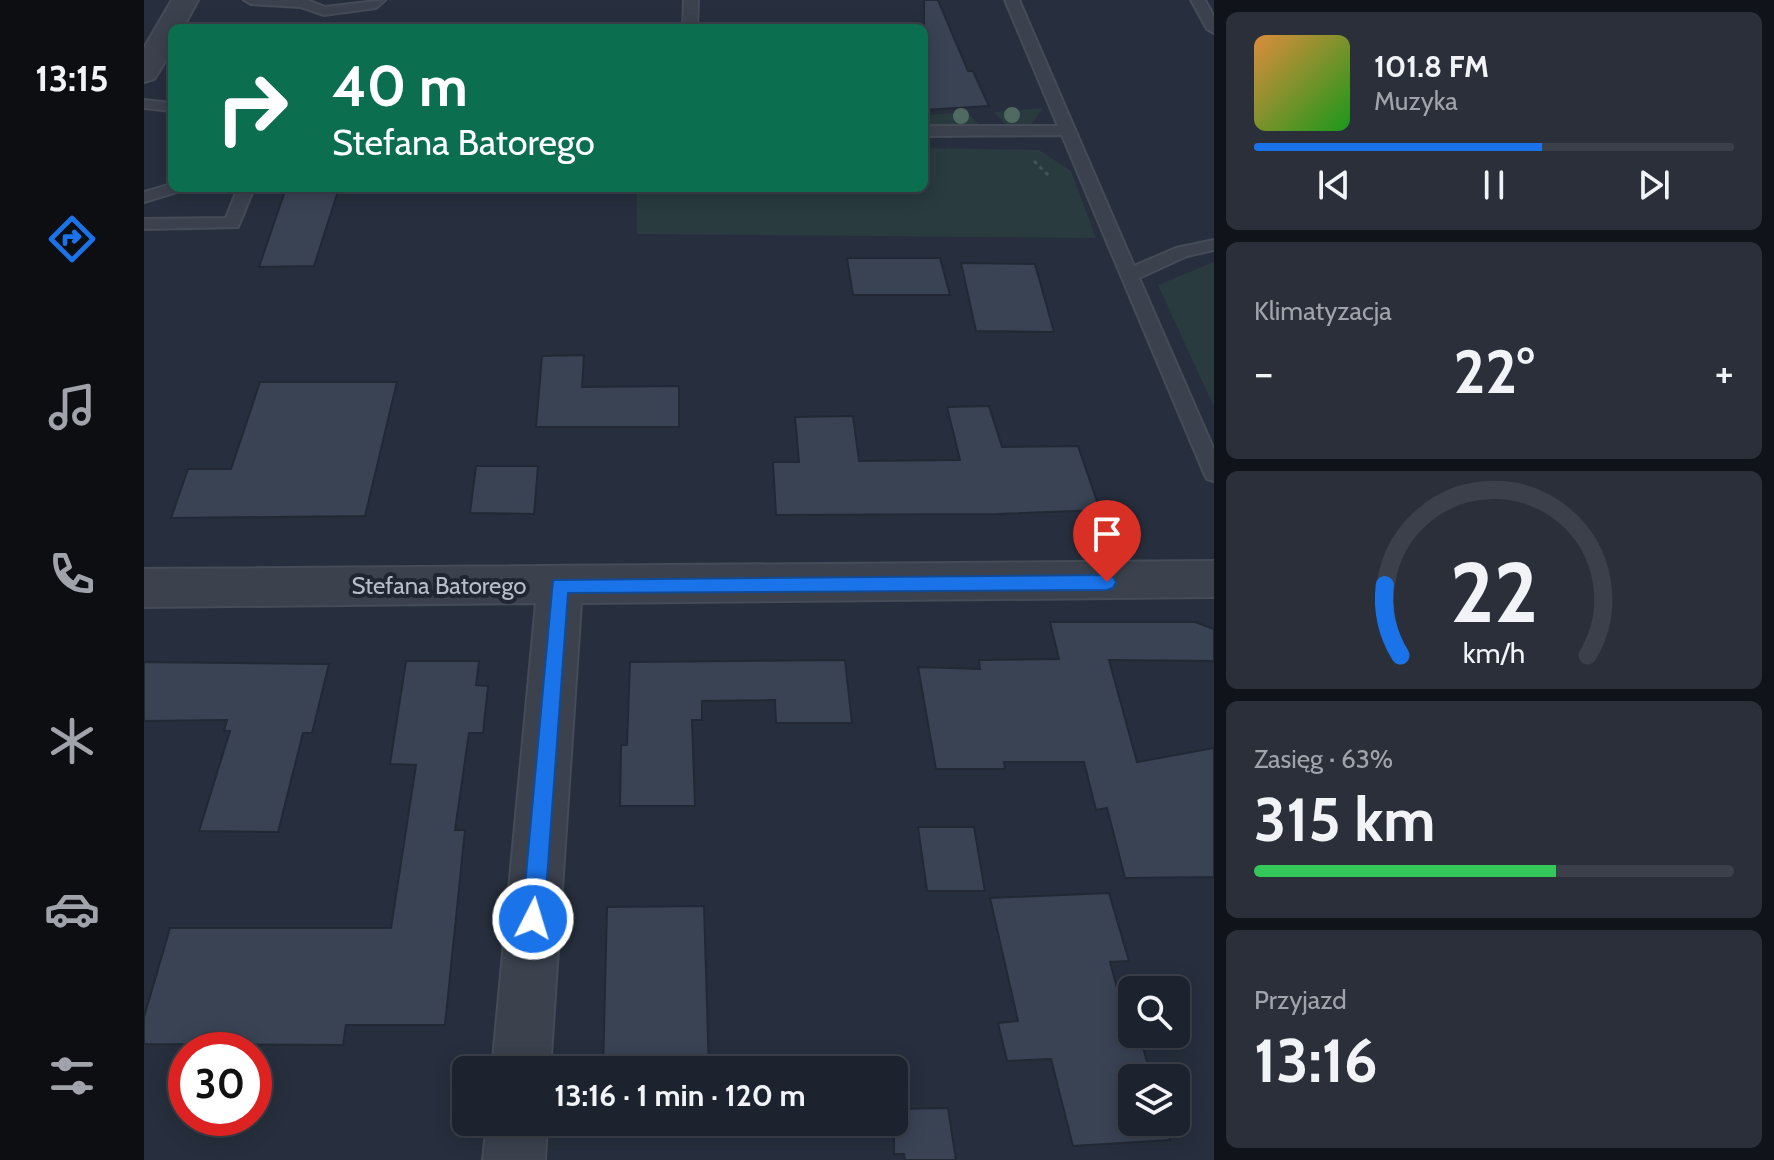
<!DOCTYPE html>
<html lang="pl">
<meta charset="utf-8">
<style>
:root{--surface:#1d232e;--page:#2a2f3a;--text:#f1f3f6;--muted:#a0a4aa;--line:#3b404a;--accent:#1a73e8}
body{margin:0;font-family:Cabin,sans-serif;background:var(--page);color:var(--text);height:100vh;display:flex;flex-direction:column;font-size:30px;white-space:nowrap}
*{box-sizing:border-box;margin:0}
p{font-size:26px;color:var(--muted)}
.icon{flex:none;width:44px;height:44px;fill:none;stroke:currentColor;stroke-width:2;stroke-linecap:round;stroke-linejoin:round}
.map{position:relative;flex:1;overflow:hidden}
.panel{display:flex;flex-direction:column;gap:12px;padding:12px;background:#101319;width:560px}
.panel>*{flex:none}
.hud{position:absolute;left:24px;top:24px;width:760px;height:168px;border-radius:12px;box-shadow:0 4px 20px #0003,0 0 0 2px var(--line);background:#0b6e4f;color:#fff;overflow:hidden}
.buttons{position:absolute;left:974px;top:976px;display:grid;gap:16px}
.buttons a{display:grid;place-items:center;width:72px;height:72px;border-radius:12px;background:var(--surface);box-shadow:0 4px 20px #0003,0 0 0 2px var(--line);font-size:40px}
.speed{position:absolute;left:24px;top:1032px;display:flex;gap:16px;font-size:40px;font-weight:700;text-align:center}
.speed>*{display:grid;place-content:center;width:104px;height:104px;border-radius:50%;background:var(--surface);box-shadow:0 4px 20px #0003,0 0 0 2px var(--line);line-height:1}
.speed .limit{border:12px solid #d22;background:#fff;color:#111}
.pin{position:absolute;display:grid;place-items:center;width:68px;height:68px;color:#fff;margin:-82px -34px;border-radius:50% 50% 50% 0;rotate:-45deg;box-shadow:0 0 8px #0007}
.pin .icon{rotate:45deg}
.me{position:absolute;width:88px;margin:-44px;rotate:5deg;stroke-linejoin:round;filter:drop-shadow(0 0 6px #0008)}
.turn{display:flex;align-items:center;gap:28px;height:168px;padding:0 32px;font-size:36px}
.turn .icon{width:104px;height:104px;stroke-width:2.5}
.turn b{display:block;font-size:56px;line-height:68px}
.big{font-size:60px;font-weight:700;line-height:1.1}
.panel .card{flex:1;display:flex;flex-direction:column;justify-content:center;gap:12px;min-width:0;padding:0 28px;border-radius:12px;background:var(--page)}
.panel .dial{align-items:center;gap:0}
.dial svg{height:208px;overflow:visible;fill:none;stroke:var(--line);stroke-width:7;stroke-linecap:round;text-anchor:middle}
.dial text{fill:var(--text);stroke:none}
.song{display:flex;align-items:center;gap:24px}
.cover{width:96px;height:96px;border-radius:12px;background:linear-gradient(135deg,hsl(30 70% 55%),hsl(120 70% 35%))}
.played{height:8px;border-radius:4px;background:linear-gradient(90deg,var(--accent) 60%,var(--line) 60%)}
.keys{display:flex;justify-content:space-around;direction:ltr}
.heat{display:flex;justify-content:space-between;align-items:center;font-size:44px;direction:ltr}
.charge{height:12px;border-radius:6px;background:linear-gradient(90deg,#34c759 63%,var(--line) 0)}
.trip{position:absolute;left:308px;top:1056px;width:456px;height:80px;border-radius:12px;background:var(--surface);box-shadow:0 4px 20px #0003,0 0 0 2px var(--line);font-weight:700;line-height:80px;text-align:center}
main{display:flex;flex:1;min-height:0}
.dock{display:flex;flex-direction:column;width:144px;justify-content:space-around;align-items:center;background:#0c0e12;color:var(--muted)}
.dock .icon{width:56px;height:56px}
.dock .current{color:var(--accent)}
.dock b{font-size:36px;color:var(--text)}
.map>svg:first-child{display:block}
</style>
<main>
<nav class="dock">
<b>13:15</b>
<svg class="icon current" aria-label="directions" viewBox="0 0 24 24"><path d="M12 3l9 9-9 9-9-9zM9 14v-3h6M13 9l2 2-2 2"/></svg>
<svg class="icon" aria-label="music" viewBox="0 0 24 24"><path d="M9 18V5l10-2v13"/><circle cx="6" cy="18" r="3"/><circle cx="16" cy="16" r="3"/></svg>
<svg class="icon" aria-label="phone" viewBox="0 0 24 24"><path d="M5 4h4l2 5-3 2q2 4 5 5l2-3 5 2v4C11 20 4 13 5 4z"/></svg>
<svg class="icon" aria-label="climate" viewBox="0 0 24 24"><path d="M12 3v18M4 7l16 10M4 17L20 7"/></svg>
<svg class="icon" aria-label="car" viewBox="0 0 24 24"><path d="M5 17H2v-5l4-1 3-4h7l3 4 3 1v5h-3M9 17h6M6 11h13"/><circle cx="7" cy="17" r="2"/><circle cx="17" cy="17" r="2"/></svg>
<svg class="icon" aria-label="filters" viewBox="0 0 24 24"><path d="M4 7h16M4 17h16"/><circle cx="9" cy="7" r="2"/><circle cx="15" cy="17" r="2"/></svg>
</nav>
<div class="map">
<svg width="1070" height="1160" viewBox="0 0 1070 1160">
<rect width="100%" height="100%" fill="#272f3e"/>
<path fill="#293b3f" d="M 899,108 L 887,124 L 864,127 L 850,112 Z
M 823,112 L 837,127 L 780,126 L 780,115 Z
M 780,148 L 895,150 L 927,171 L 952,238 L 493,234 L 493,188 L 780,188 Z
M 1070,262 L 1070,407 L 1014,285 Z"/>
<path fill="#3a4354" stroke="#222935" stroke-width="2" d="M 780,0 L 794,0 L 824,71 L 829,71 L 845,106 L 780,110 Z
M 142,188 L 195,188 L 170,266 L 115,267 Z
M 703,258 L 796,258 L 806,295 L 709,295 Z
M 817,263 L 891,264 L 910,332 L 832,331 Z
M 440,355 L 438,387 L 535,386 L 535,427 L 392,427 L 398,356 Z
M 116,382 L 253,382 L 221,516 L 27,518 L 44,469 L 87,469 Z
M 845,406 L 858,447 L 934,446 L 956,510 L 852,514 L 632,515 L 629,462 L 655,462 L 651,417 L 709,416 L 715,461 L 816,460 L 803,407 Z
M 332,466 L 394,466 L 390,514 L 326,513 Z
M 906,622 L 1051,622 L 1070,629 L 1070,661 L 965,660 L 993,762 L 1070,748 L 1070,877 L 981,878 L 963,808 L 952,810 L 940,762 L 860,762 L 861,769 L 792,769 L 774,667 L 836,669 L 835,660 L 915,659 Z
M 701,660 L 708,723 L 632,723 L 631,700 L 558,701 L 558,720 L 548,720 L 551,806 L 476,806 L 477,745 L 483,745 L 486,662 Z
M 262,661 L 335,661 L 332,685 L 344,686 L 339,733 L 325,733 L 311,830 L 321,830 L 301,1025 L 202,1025 L 199,1045 L 0,1044 L 0,1017 L 26,928 L 247,928 L 272,765 L 246,764 Z
M 0,662 L 185,664 L 168,733 L 159,733 L 134,832 L 55,831 L 86,731 L 80,731 L 83,720 L 0,721 Z
M 774,827 L 830,827 L 841,891 L 783,891 Z
M 965,893 L 985,961 L 966,962 L 987,1039 L 996,1038 L 1008,1078 L 988,1078 L 988,1122 L 1021,1122 L 1026,1140 L 929,1146 L 907,1059 L 863,1061 L 854,1023 L 874,1021 L 846,898 Z
M 560,906 L 565,1070 L 459,1070 L 463,907 Z
M 804,1108 L 812,1160 L 761,1160 L 760,1154 L 750,1154 L 750,1109 Z"/>
<g fill="none" stroke-linecap="round" stroke-linejoin="round">
<defs>
<path id="lane" d="M 100,0 L 163,0 L 181,7 L 241,0 L 232,8 L 180,15 L 157,7 L 107,4 Z
M 540,0 L 554,0 L 553,28 L 539,28 Z
M 861,0 L 875,0 L 990,266 L 1032,248 L 1070,240 L 1070,250 L 1043,256 L 995,278 L 1070,450 L 1070,481 L 1063,479 L 1060,473 L 918,135 L 780,136 L 780,126 L 914,126 Z
M 1047,0 L 1061,0 L 1070,17 L 1070,33 L 1063,29 Z
M 0,100 L 28,103 L 28,111 L 0,108 Z
M 28,184 L 28,188 L 38,188 L 36,191 L 0,202 L 0,192 Z
M 94,188 L 110,188 L 94,227 L 0,229 L 0,219 L 82,218 Z"/>
<path id="street" d="M 28,0 L 54,0 L 39,28 L 28,28 C 28,49 22,62 10,79 L 0,82 L 0,48 Z
M 1070,561 L 1070,597 L 437,603 L 406,1070 L 348,1070 L 392,603 L 0,607 L 0,569 Z
M 343,1122 L 403,1122 L 401,1160 L 339,1160 Z"/>
</defs>
<use href="#lane" stroke="#454b57" stroke-width="4"/>
<use href="#street" stroke="#454b57" stroke-width="4"/>
<path stroke="#425457" stroke-width="3" stroke-dasharray="4 4" stroke-linecap="butt" d="M 890,161 L 906,177"/>
<use href="#lane" fill="#3b424e" fill-rule="evenodd"/>
<use href="#street" fill="#3b424e" fill-rule="evenodd"/>
</g>
<g fill="#506961">
<circle cx="868" cy="115" r="8"/>
<circle cx="817" cy="116" r="8"/>
</g>
<path fill="#1a73e8" stroke="#114b97" stroke-width="2" d="M 963,575 L 969,577 L 972,582 L 969,588 L 963,590 L 424,593 L 400,919 L 397,927 L 389,930 L 381,927 L 378,919 L 409,580 Z"/>
<g text-anchor="middle" stroke-width="8" stroke-linejoin="round" paint-order="stroke">
<g font-size="24" fill="#b8bdc9" stroke="#202733">
<text x="295" y="594">Stefana Batorego</text>
</g>
</g>
</svg>
<div class="buttons">
<a><svg class="icon" aria-label="search" viewBox="0 0 24 24"><circle cx="10" cy="10" r="6"/><path d="M15 15l6 6"/></svg></a>
<a><svg class="icon" aria-label="layers" viewBox="0 0 24 24"><path d="M12 4l9 5-9 5-9-5zM3 14l9 5 9-5"/></svg></a>
</div>
<div class="speed"><div class="limit">30</div></div>
<div class="pin" style="left:963px;top:582px;background:#d93025"><svg class="icon" aria-label="arrive" viewBox="0 0 24 24"><path d="M6 21V4h12l-3 4 3 4H6"/></svg></div>
<svg class="me" style="left:389px;top:919px" viewBox="-20 -20 40 40"><circle r="17" fill="#1a73e8" stroke="#fff" stroke-width="3"/><path d="M0-11L8 9 0 5-8 9z" fill="#fff"/></svg>
<div class="trip">13:16 · 1 min · 120 m</div>
<div class="hud">
<div class="turn"><svg class="icon" aria-label="right" viewBox="0 0 24 24"><path d="M7 20v-9h11M14 6l5 5-5 5"/></svg><div><b>40 m</b>Stefana Batorego</div></div>
</div>
</div>
<section class="panel">
<div class="card">
<div class="song"><i class="cover"></i><div><b>101.8 FM</b><p>Muzyka</p></div></div>
<div class="played"></div>
<div class="keys"><svg class="icon" aria-label="previous" viewBox="0 0 24 24"><path d="M18 5L8 12l10 7zM5 5v14"/></svg><svg class="icon" aria-label="pause" viewBox="0 0 24 24"><path d="M8 5v14M16 5v14"/></svg><svg class="icon" aria-label="next" viewBox="0 0 24 24"><path d="M6 5l10 7-10 7zM19 5v14"/></svg></div>
</div>
<div class="card"><p>Klimatyzacja</p>
<div class="heat"><a>−</a><b class="big">22°</b><a>+</a></div>
</div>
<div class="card dial"><svg viewBox="0 0 100 80">
<path d="M14 69A42 42 0 1 1 86 69"/>
<path d="M14 69A42 42 0 0 1 8 42" stroke="#1a73e8"/>
<text x="50" y="56" font-size="32" font-weight="700">22</text>
<text x="50" y="72" font-size="11">km/h</text>
</svg></div>
<div class="card"><p>Zasięg · 63%</p><b class="big">315 km</b><div class="charge"></div></div>
<div class="card"><p>Przyjazd</p><b class="big">13:16</b></div>
</section>
</main>
